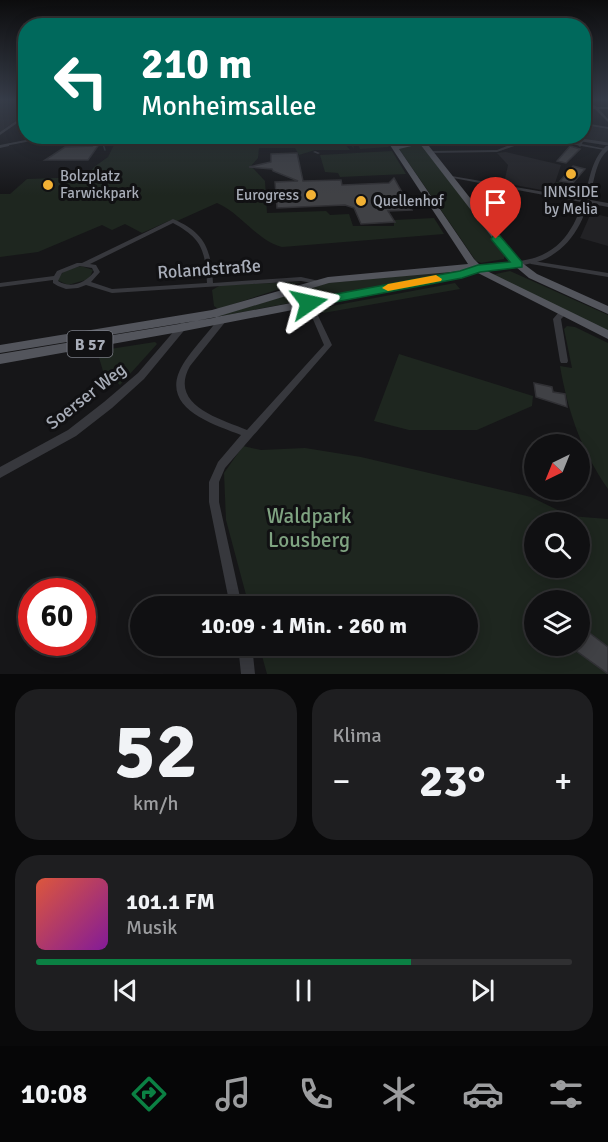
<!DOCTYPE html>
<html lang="de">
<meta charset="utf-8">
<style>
:root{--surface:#101012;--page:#1e1e20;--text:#f1f3f6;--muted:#9c9d9f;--line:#303032;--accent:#0b8043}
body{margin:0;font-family:Signika,sans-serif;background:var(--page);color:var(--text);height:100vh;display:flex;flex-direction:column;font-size:22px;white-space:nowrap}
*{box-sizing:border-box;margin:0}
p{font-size:20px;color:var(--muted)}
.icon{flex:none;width:33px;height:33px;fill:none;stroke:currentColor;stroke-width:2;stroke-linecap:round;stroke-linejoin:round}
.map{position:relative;height:674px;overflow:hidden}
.drawer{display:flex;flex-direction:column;gap:15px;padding:15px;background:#09090a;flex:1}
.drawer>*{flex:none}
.top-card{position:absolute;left:18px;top:18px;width:573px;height:126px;border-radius:24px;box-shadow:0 3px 15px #0003,0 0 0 2px var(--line);background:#00695c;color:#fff;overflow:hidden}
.needle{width:39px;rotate:223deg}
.tools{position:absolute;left:524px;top:434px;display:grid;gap:12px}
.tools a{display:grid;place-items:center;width:66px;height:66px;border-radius:50%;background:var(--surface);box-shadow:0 3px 15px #0003,0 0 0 2px var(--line);font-size:30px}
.speed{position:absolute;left:18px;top:578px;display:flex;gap:12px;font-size:30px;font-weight:700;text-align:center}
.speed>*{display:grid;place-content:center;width:78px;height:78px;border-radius:50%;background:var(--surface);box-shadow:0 3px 15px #0003,0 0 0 2px var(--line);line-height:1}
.speed .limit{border:9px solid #d22;background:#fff;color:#111}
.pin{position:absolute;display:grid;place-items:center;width:51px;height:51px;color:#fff;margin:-62px -26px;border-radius:50% 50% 50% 0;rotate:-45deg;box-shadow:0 0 6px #0007}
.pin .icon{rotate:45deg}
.me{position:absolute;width:66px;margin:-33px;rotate:79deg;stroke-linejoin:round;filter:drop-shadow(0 0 4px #0008)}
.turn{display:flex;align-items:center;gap:21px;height:126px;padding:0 24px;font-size:27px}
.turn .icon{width:78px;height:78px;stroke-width:2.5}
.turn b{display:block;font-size:42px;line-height:51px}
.big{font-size:45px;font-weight:700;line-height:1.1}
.drawer .widget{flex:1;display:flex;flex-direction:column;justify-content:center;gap:9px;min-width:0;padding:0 21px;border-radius:24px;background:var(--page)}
.drawer .dial{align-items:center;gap:0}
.dial b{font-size:78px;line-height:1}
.song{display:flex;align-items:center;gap:18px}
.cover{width:72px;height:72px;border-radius:9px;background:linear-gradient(135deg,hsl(10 70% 55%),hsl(290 70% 35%))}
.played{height:6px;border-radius:3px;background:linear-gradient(90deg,var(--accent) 70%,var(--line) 70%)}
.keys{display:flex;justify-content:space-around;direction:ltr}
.heat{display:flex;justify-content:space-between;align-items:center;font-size:33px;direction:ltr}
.drawer .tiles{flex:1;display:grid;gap:15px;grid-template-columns:1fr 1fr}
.widget:last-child{grid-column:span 2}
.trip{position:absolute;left:130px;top:596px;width:348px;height:60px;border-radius:30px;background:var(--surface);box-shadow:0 3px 15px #0003,0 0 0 2px var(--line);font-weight:700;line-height:60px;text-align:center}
.dock{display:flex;height:96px;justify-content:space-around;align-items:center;background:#060607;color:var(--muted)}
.dock .icon{width:42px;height:42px}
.dock .active{color:var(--accent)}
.dock b{font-size:27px;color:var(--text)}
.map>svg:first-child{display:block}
</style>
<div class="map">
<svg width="608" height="674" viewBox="0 0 608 674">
<rect width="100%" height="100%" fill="#161618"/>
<path fill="#222225" d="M 0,100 L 25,100 L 25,114 L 0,132 Z
M 584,125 L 608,129 L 608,144 L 581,139 L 579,144 L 540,137 L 584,136 Z
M 506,152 L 561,165 L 552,192 L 504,183 L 508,165 L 497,153 Z
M 591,213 L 608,217 L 608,246 L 580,238 Z"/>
<path fill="#1e261f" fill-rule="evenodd" d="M 118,137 L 383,137 L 389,147 L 360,149 L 357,143 L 353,143 L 354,149 L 349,143 L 345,144 L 350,150 L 315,150 L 299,155 L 295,148 L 259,148 L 258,158 L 251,166 L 265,181 L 267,213 L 326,211 L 330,215 L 349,214 L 353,226 L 394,226 L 394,220 L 434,218 L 444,234 L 282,247 C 256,240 242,214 217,203 L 177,221 L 171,220 L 142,233 L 125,224 L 112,230 L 102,225 L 38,252 L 0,257 L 0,194 L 10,194 L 27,179 L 86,177 L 94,167 L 108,157 Z
M 391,137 L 416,137 L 505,254 L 504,259 L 481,263 L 476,261 Z
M 392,151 L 406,174 L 340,177 L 338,173 L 325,172 L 320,155 Z
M 556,182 L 585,187 L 583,198 L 552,192 Z
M 81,266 L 93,270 L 89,279 L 68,285 L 57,280 L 64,271 Z
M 463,270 L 211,318 L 328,283 Z
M 510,271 L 608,315 L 608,333 L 491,275 Z
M 301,282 L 218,309 L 214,306 L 212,290 L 221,285 Z
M 455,283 L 460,289 L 323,313 L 321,308 Z
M 567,326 L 575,327 L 608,343 L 608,489 C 581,450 568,412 560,366 L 572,368 L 564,329 Z
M 155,342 L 157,344 L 120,385 L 103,371 L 97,351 Z
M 399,354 L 533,396 L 532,406 L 477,430 L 409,430 L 374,421 Z
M 243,446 L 261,450 L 305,448 L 361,457 L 531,497 L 570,516 L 608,519 L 608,674 L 267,674 L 259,645 L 468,645 L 468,606 L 249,606 L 226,520 L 224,473 ZM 534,522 L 579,522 L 579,567 L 534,567 ZM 534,600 L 579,600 L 579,645 L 534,645 Z"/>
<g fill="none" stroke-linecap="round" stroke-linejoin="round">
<path stroke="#2c353c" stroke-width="1.5" d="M 103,144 L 105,150"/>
</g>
<path fill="#404145" stroke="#303034" stroke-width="1.5" d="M 93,136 L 105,136 L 88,160 L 45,160 L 65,147 L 93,146 L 82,141 Z
M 570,146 L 580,149 L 566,163 L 557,161 Z
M 297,153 L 303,181 L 341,180 L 342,185 L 389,183 L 394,178 L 412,210 L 388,211 L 395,222 L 361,224 L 354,208 L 345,205 L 277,208 L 275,182 L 298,181 L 273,171 L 272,169 L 249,167 L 271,162 L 271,154 Z
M 573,166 L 585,169 L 573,183 L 560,181 Z
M 534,383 L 552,387 L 553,392 L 565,394 L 567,407 L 536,397 Z
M 579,625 L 608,647 L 608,674 L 568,645 L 579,645 Z"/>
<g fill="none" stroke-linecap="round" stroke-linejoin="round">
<path stroke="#37383d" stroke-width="3" d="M 580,145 L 582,140 L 608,144"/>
<path fill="#37383d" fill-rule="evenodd" d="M 584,100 L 597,107 L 608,107 L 608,109 L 595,109 L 584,102 Z
M 584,123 L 608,127 L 608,129 L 584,125 Z
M 46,136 L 57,136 L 0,147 L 0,145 Z
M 444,136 L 454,136 L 422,143 L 420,142 Z
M 532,136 L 543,136 L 606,149 L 604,150 L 537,138 L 497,152 L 429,153 L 427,152 L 429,151 L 497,150 Z
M 315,151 L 320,153 L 318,154 L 313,152 Z
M 446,175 L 608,203 L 608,207 L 448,177 L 446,176 Z
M 173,219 C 206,233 211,250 213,283 L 301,277 L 319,281 L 320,282 L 317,284 L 301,281 L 112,293 L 86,285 L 78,288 L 66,289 L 58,286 L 53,283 L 53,280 L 0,287 L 0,283 L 54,276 L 57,271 L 77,263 L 82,263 ZM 173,223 C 203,239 205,251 207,283 L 112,289 L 91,282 L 100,272 L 96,265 L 90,264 ZM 80,266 L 92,268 L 94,272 C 85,283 71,289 58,281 L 62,273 Z
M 533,261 L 608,273 L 608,277 L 531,264 L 530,263 Z
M 307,301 L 309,301 L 312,303 L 332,345 L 225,468 L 219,482 L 219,502 L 242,606 L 230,606 L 209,502 L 209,482 L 218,462 L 241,435 C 209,423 155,406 185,361 C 195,346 209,332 220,317 L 226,317 L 227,319 L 226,321 L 190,366 C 168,405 220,419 247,430 L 324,345 L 306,303 Z
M 559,312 L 562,312 L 566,314 L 561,319 L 568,361 L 567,363 L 561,363 L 560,361 L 553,319 Z
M 238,645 L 252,645 L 255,674 L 241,674 Z"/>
<path fill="#37383d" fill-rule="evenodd" d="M 584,107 L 597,107 L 608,119 L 608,122 L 595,109 L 584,109 Z
M 26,114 L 26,117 L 0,135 L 0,132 Z
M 7,144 L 9,144 L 9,146 L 0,148 L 0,146 Z
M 606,146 L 608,146 L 608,150 C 598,159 596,171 593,183 C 587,213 577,241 549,257 C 541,262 528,264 518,266 L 515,266 L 515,262 C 524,260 534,259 542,255 C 571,242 581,211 588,183 C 592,168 595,156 606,146 Z
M 184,322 L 188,325 L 187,327 L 144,379 L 112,408 L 76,436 L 0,478 L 0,467 L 68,430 L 104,402 L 138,373 L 181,323 Z"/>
<path fill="#53555c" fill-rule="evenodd" d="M 384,136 L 390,136 L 397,146 L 418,141 L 414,136 L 421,136 L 521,262 L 537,274 L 608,306 L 608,314 L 529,278 L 516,267 L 487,271 L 608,330 L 608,339 L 476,272 L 462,277 L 179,332 L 0,364 L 0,354 L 179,324 L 462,271 L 329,283 L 213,318 L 0,353 L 0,345 L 212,310 L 328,277 L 468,264 ZM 420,144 L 511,262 L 480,265 L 474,259 L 399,149 Z"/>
</g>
<linearGradient id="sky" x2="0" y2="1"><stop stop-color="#0c0c0d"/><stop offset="0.51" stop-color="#363c48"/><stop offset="1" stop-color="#363c48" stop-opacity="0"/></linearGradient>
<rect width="608" height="195" fill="url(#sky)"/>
<path fill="#0b8043" stroke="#07532c" stroke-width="1.5" d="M 493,236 L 500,236 L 522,262 L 522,267 L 480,272 L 462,278 L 309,307 L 303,303 L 309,299 L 460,271 L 478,265 L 510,262 L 491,239 Z"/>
<path fill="#f59e0b" d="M 436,275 L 442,279 L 441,281 L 388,291 L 382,288 L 388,284 Z"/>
<g fill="#f2b134" stroke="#111113" stroke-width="2">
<circle cx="571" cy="174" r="6"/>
<circle cx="48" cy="185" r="6"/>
<circle cx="311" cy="195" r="6"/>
<circle cx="361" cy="201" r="6"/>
</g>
<g text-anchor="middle" stroke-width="6" stroke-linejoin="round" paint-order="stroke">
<g font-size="15" fill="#a8adb8" stroke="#111113" text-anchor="start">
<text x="60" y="181">Bolzplatz<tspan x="60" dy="17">Farwickpark</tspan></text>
<text x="571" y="197" text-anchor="middle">INNSIDE<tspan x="571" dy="17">by Melia</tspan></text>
<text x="299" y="200" text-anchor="end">Eurogress</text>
<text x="373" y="206">Quellenhof</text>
</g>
<rect fill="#111113" stroke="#7b7e86" stroke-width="1.5" x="67.5" y="331" width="45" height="26" rx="4.5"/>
<g font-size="16" font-weight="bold" fill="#a8adb8">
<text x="90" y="350">B 57</text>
</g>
<g font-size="18" fill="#a8adb8" stroke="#111113">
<text transform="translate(209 269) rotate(-4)" y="6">Rolandstraße</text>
<text transform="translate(86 396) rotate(-38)" y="6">Soerser Weg</text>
</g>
<g font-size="21" fill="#7fa381" stroke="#111113">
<text x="309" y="523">Waldpark<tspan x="309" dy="24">Lousberg</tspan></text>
</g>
</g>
</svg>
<div class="tools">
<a><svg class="needle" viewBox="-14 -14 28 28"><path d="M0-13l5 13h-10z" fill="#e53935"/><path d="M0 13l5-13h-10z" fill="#9c9d9f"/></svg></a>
<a><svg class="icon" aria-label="search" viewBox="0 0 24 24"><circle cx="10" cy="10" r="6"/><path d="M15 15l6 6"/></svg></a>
<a><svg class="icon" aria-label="layers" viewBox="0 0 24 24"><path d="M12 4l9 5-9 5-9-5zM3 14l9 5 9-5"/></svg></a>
</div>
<div class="speed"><div class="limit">60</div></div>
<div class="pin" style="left:496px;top:239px;background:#d93025"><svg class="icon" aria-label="arrive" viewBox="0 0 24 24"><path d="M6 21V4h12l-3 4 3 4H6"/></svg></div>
<svg class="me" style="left:309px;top:303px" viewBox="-20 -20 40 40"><path d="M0-17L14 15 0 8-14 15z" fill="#0b8043" stroke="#fff" stroke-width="4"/></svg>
<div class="trip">10:09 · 1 Min. · 260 m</div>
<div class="top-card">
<div class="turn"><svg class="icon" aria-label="left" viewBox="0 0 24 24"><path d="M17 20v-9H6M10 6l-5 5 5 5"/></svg><div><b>210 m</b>Monheimsallee</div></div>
</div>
</div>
<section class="drawer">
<div class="tiles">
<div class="widget dial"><b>52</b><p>km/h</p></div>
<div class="widget"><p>Klima</p>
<div class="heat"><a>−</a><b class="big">23°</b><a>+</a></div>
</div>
<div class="widget">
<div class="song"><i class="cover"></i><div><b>101.1 FM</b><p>Musik</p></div></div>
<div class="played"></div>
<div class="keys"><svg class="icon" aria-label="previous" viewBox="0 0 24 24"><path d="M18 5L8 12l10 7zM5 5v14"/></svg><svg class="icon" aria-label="pause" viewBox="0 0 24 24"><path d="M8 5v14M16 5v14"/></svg><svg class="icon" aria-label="next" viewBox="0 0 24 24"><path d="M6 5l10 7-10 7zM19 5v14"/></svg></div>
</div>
</div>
</section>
<nav class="dock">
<b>10:08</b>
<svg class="icon active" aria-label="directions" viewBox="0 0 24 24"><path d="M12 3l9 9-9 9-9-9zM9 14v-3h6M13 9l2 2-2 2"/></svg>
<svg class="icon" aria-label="music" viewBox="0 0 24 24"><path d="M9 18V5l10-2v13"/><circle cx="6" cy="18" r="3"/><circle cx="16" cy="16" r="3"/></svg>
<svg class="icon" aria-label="phone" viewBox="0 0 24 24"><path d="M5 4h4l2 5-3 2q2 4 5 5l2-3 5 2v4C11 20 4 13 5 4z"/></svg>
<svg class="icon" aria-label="climate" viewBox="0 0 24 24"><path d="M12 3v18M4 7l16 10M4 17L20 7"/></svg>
<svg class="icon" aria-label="car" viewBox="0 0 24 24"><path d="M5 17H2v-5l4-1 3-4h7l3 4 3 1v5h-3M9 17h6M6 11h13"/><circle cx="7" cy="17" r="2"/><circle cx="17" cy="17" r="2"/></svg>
<svg class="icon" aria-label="filters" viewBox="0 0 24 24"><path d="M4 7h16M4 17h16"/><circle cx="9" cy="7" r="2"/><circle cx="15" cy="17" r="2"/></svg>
</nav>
